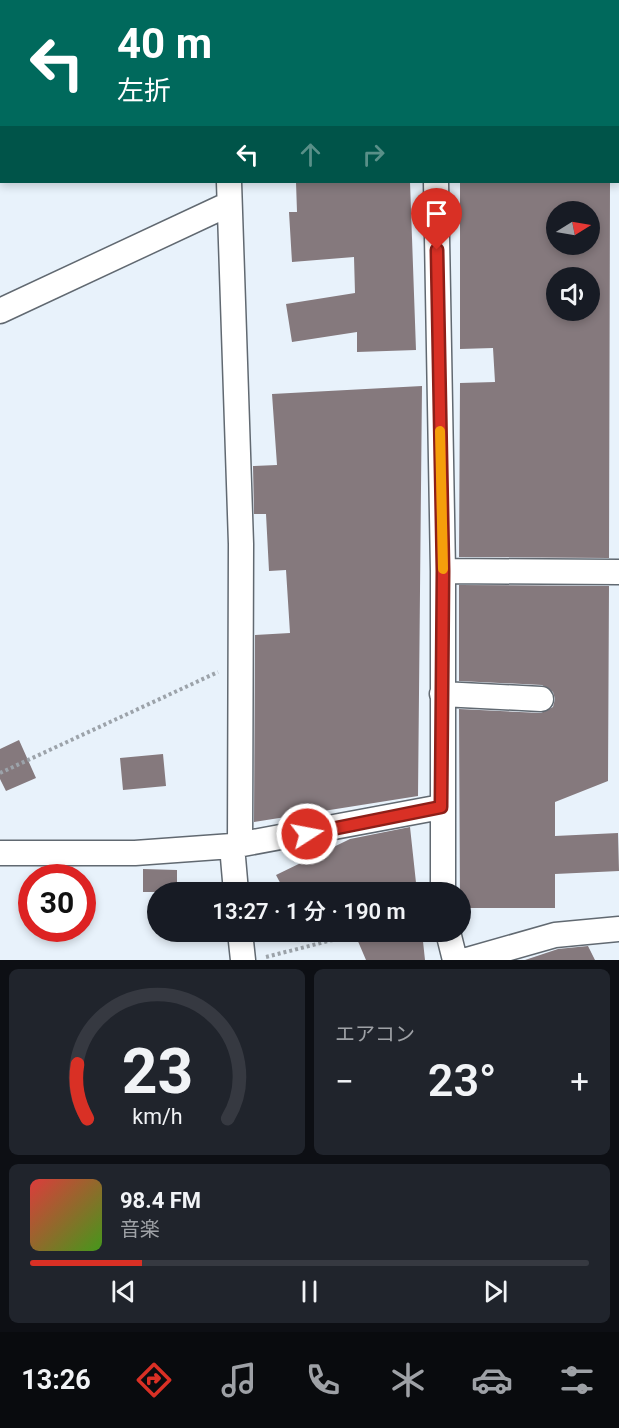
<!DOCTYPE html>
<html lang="ja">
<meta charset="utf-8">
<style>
:root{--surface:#171b24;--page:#20242c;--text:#f1f3f6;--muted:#9ea1a6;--line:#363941;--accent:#d93025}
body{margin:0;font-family:Roboto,"Noto Sans JP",sans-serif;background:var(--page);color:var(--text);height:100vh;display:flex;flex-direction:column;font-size:22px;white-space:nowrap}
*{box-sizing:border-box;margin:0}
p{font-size:20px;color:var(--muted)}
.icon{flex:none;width:33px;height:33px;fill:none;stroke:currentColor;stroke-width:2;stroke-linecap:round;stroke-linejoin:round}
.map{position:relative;height:960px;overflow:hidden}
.drawer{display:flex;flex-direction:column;gap:9px;padding:9px;background:#0d0f14;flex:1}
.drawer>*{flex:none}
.banner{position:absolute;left:0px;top:0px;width:620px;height:183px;box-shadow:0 3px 9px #0003;background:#00695c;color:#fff;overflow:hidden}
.needle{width:39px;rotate:79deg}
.fabs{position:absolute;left:546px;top:201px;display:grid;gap:12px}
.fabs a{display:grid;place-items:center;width:54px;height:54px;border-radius:50%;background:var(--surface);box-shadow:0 3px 9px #0003;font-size:30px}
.speed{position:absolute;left:18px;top:864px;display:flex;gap:12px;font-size:30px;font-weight:700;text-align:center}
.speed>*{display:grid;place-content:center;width:78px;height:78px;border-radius:50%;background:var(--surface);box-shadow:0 3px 9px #0003;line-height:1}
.speed .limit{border:9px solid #d22;background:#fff;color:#111}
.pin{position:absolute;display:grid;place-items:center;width:51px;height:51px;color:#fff;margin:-62px -26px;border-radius:50% 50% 50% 0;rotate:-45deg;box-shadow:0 0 6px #0007}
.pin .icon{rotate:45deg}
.me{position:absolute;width:66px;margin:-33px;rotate:79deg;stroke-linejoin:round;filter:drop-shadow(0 0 4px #0008)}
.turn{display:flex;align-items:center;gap:21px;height:126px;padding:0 18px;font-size:27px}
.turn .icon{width:78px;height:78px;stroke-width:2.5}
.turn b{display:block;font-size:42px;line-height:51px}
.lanes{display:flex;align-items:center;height:57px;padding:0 18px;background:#0003;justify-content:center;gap:30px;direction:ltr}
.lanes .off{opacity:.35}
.big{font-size:45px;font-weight:600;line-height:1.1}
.drawer .widget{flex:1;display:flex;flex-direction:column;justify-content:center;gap:9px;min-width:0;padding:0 21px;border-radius:9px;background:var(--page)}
.drawer .dial{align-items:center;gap:0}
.dial svg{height:156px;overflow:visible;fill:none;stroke:var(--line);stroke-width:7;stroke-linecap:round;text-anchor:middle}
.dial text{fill:var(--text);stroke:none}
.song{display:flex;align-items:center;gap:18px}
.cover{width:72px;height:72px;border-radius:9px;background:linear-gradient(135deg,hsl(0 70% 55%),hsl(100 70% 35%))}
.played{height:6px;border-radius:3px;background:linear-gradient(90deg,var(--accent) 20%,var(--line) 20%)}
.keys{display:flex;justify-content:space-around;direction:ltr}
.heat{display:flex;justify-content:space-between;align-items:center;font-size:33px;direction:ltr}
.drawer .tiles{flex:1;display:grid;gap:9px;grid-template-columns:1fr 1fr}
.widget:last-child{grid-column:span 2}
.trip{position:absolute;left:147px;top:882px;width:324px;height:60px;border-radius:30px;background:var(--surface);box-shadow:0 3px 9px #0003;font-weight:600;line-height:60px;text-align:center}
.tab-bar{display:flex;height:96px;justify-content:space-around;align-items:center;background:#090b0e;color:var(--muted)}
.tab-bar .icon{width:42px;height:42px}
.tab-bar .on{color:var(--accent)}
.tab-bar b{font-size:27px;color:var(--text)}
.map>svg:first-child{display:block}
</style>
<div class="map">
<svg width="619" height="960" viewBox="0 0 619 960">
<rect width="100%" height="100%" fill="#e8f2fb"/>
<path fill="#85797d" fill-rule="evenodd" d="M 296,182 L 410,182 L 416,350 L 357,352 L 357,332 L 292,342 L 286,304 L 355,293 L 354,257 L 292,262 L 289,212 L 297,212 Z
M 460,182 L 610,182 L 609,558 L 459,557 L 460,383 L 495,382 L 493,348 L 460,349 ZM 556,212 L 590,212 L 590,244 L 556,244 ZM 556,278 L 590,278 L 590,310 L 556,310 Z
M 422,386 L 418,796 L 254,822 L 255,635 L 290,633 L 286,570 L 269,571 L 266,514 L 254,514 L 253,466 L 277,465 L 272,394 Z
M 459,585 L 609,586 L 608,781 L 555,802 L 555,836 L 618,833 L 619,871 L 555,874 L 555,908 L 460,908 L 459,709 L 541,713 L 553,707 L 555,699 L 553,692 L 542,685 L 459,681 Z
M 19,740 L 36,778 L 6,791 L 0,779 L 0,749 Z
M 163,754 L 166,786 L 123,790 L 120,758 Z
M 410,827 L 417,892 L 285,892 L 276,875 L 350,839 Z
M 143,869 L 177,870 L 177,892 L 143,892 Z
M 354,932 L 422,932 L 425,960 L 366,960 Z
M 588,946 L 595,960 L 525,960 L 558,949 Z"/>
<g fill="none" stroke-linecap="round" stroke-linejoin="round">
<defs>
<path id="minor" d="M 429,0 L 429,2
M 618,50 L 619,50
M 229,182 L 241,544 L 240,845
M 436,182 L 443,571 L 443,892
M 0,311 L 229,204
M 443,571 L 619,572
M 442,694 L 541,699
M 232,846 L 236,892
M 0,853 L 135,853 L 232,846 L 441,807
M 240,932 L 243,960
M 448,932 L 455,960
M 467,960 L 555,935 L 619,929"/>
</defs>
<use href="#minor" stroke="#616971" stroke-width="27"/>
<path stroke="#9ca3aa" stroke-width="4" stroke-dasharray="3 3" stroke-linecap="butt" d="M 86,0 L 87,2
M 222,0 L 223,2
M 182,2 L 185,0
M 0,88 L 2,87
M 0,773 L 218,672
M 266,957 L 364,932"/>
<use href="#minor" stroke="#fff" stroke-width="24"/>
</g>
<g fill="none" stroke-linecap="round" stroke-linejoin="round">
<defs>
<path id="route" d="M 307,834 L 441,807 L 443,571 L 437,250"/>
</defs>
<use href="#route" stroke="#8d1f18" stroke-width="15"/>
<use href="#route" stroke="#d93025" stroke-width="10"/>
<path stroke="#f59e0b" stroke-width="10" d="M 440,431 L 443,569"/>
</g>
</svg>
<div class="fabs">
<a><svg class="needle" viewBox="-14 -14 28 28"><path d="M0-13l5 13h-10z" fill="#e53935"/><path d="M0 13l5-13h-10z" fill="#9ea1a6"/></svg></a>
<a><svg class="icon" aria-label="sound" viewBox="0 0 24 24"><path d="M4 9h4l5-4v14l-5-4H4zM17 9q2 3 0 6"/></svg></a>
</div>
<div class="speed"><div class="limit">30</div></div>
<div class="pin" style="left:437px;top:250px;background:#d93025"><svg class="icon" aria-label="arrive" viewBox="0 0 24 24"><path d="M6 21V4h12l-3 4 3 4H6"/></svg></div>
<svg class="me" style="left:307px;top:834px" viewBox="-20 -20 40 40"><circle r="17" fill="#d93025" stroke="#fff" stroke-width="3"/><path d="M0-11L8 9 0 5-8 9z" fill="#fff"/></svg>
<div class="trip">13:27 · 1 分 · 190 m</div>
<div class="banner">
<div class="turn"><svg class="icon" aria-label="left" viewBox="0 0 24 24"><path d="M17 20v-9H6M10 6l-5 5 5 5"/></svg><div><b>40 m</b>左折</div></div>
<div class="lanes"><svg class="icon" aria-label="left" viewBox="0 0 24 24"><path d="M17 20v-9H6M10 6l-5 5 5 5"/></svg><svg class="icon off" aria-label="ahead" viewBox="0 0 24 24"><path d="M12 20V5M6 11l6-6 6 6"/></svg><svg class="icon off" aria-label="right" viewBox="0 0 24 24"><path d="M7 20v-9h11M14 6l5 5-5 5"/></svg></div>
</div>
</div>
<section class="drawer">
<div class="tiles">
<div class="widget dial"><svg viewBox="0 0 100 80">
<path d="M14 69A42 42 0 1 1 86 69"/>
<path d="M14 69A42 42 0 0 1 9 41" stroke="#d93025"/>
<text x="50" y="56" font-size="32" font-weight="700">23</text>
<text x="50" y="72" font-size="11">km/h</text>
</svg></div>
<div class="widget"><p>エアコン</p>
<div class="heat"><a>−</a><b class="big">23°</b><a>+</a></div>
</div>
<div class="widget">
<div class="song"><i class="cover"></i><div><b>98.4 FM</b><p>音楽</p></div></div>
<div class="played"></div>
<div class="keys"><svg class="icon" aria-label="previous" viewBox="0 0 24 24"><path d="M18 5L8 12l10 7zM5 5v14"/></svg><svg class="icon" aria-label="pause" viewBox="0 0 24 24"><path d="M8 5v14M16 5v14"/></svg><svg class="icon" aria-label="next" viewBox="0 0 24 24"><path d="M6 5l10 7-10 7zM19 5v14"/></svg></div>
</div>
</div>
</section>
<nav class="tab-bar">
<b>13:26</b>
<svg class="icon on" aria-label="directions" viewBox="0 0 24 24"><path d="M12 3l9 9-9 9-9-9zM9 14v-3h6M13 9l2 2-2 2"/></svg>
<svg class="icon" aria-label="music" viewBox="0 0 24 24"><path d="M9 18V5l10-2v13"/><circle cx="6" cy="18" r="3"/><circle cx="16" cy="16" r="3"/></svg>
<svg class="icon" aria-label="phone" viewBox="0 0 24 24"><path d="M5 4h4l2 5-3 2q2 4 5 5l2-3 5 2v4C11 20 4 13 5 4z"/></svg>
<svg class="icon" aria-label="climate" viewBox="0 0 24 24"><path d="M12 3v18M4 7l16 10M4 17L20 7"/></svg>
<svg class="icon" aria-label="car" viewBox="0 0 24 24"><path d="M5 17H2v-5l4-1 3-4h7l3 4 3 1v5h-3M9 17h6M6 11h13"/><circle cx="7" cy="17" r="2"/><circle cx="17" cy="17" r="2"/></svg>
<svg class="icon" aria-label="filters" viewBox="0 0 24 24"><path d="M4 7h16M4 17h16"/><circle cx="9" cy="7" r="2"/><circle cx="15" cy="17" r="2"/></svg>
</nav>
